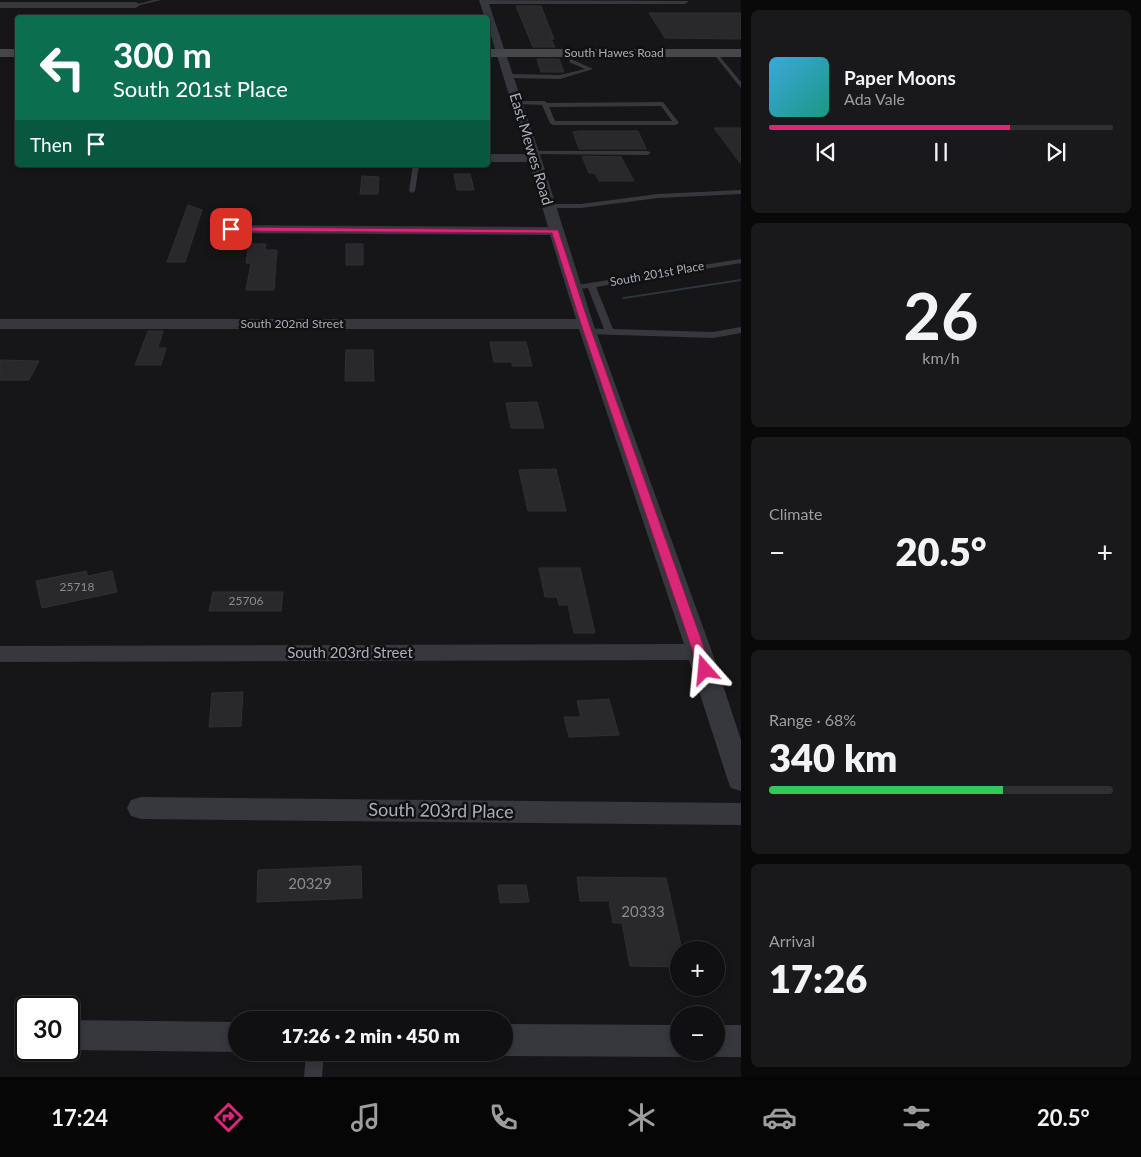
<!DOCTYPE html>
<meta charset="utf-8">
<style>
:root{--surface:#101012;--page:#19191b;--text:#f1f3f6;--muted:#9c9d9f;--line:#303032;--accent:#db2777}
body{margin:0;font-family:Lato,sans-serif;background:var(--page);color:var(--text);height:100vh;display:flex;flex-direction:column;font-size:19px;white-space:nowrap}
*{box-sizing:border-box;margin:0}
p{font-size:16px;color:var(--muted)}
.icon{flex:none;width:28px;height:28px;fill:none;stroke:currentColor;stroke-width:2;stroke-linecap:round;stroke-linejoin:round}
.map{position:relative;flex:1;overflow:hidden}
.sheet{display:flex;flex-direction:column;gap:10px;padding:10px;background:#09090a;width:400px}
.sheet>*{flex:none}
.guide{position:absolute;left:15px;top:15px;width:475px;height:152px;border-radius:5px;box-shadow:0 2px 8px #0003,0 0 0 1px var(--line);background:#0b6e4f;color:#fff;overflow:hidden}
.tools{position:absolute;left:670px;top:941px;display:grid;gap:10px}
.tools a{display:grid;place-items:center;width:55px;height:55px;border-radius:50%;background:var(--surface);box-shadow:0 2px 8px #0003,0 0 0 1px var(--line);font-size:25px}
.speed{position:absolute;left:15px;top:996px;display:flex;gap:10px;font-size:25px;font-weight:700;text-align:center}
.speed>*{display:grid;place-content:center;width:65px;height:65px;border-radius:50%;background:var(--surface);box-shadow:0 2px 8px #0003,0 0 0 1px var(--line);line-height:1}
.speed .limit{border:2px solid #111;border-radius:8px;background:#fff;color:#111}
.pin{position:absolute;display:grid;place-items:center;width:42px;height:42px;color:#fff;margin:-21px;border-radius:10px;box-shadow:0 2px 8px #0006}
.me{position:absolute;width:55px;margin:-28px;rotate:342deg;stroke-linejoin:round;filter:drop-shadow(0 0 4px #0008)}
.turn{display:flex;align-items:center;gap:18px;height:105px;padding:0 15px;font-size:22px}
.turn .icon{width:65px;height:65px;stroke-width:2.5}
.turn b{display:block;font-size:35px;line-height:42px}
.then{display:flex;align-items:center;height:48px;padding:0 15px;background:#0003;gap:10px;font-size:19px}
.big{font-size:38px;font-weight:800;line-height:1.1}
.sheet .card{flex:1;display:flex;flex-direction:column;justify-content:center;gap:8px;min-width:0;padding:0 18px;border-radius:8px;background:var(--page)}
.sheet .dial{align-items:center;gap:0}
.dial b{font-size:65px;line-height:1}
.song{display:flex;align-items:center;gap:15px}
.cover{width:60px;height:60px;border-radius:8px;background:linear-gradient(135deg,hsl(200 70% 55%),hsl(170 70% 35%))}
.played{height:5px;border-radius:2px;background:linear-gradient(90deg,var(--accent) 70%,var(--line) 70%)}
.keys{display:flex;justify-content:space-around;direction:ltr}
.heat{display:flex;justify-content:space-between;align-items:center;font-size:28px;direction:ltr}
.charge{height:8px;border-radius:4px;background:linear-gradient(90deg,#34c759 68%,var(--line) 0)}
.trip{position:absolute;left:228px;top:1011px;width:285px;height:50px;border-radius:25px;background:var(--surface);box-shadow:0 2px 8px #0003,0 0 0 1px var(--line);font-weight:800;line-height:50px;text-align:center}
.dock{display:flex;height:80px;justify-content:space-around;align-items:center;background:#060607;color:var(--muted)}
.dock .icon{width:35px;height:35px}
.dock .active{color:var(--accent)}
.dock b{font-size:22px;color:var(--text)}
main{display:flex;flex:1;min-height:0}
.map>svg:first-child{display:block}
</style>
<main>
<div class="map">
<svg width="741" height="1077" viewBox="0 0 741 1077">
<rect width="100%" height="100%" fill="#161618"/>
<g fill="none" stroke-linecap="round" stroke-linejoin="round">
<path fill="#2c353c" fill-rule="evenodd" d="M 741,279 L 741,281 L 624,299 L 622,298 L 624,297 Z"/>
</g>
<path fill="#29292c" stroke="#303034" d="M 516,6 L 541,6 L 554,39 L 551,39 L 555,47 L 533,47 Z
M 649,13 L 741,13 L 741,39 L 665,38 Z
M 537,59 L 559,59 L 564,72 L 541,72 Z
M 714,128 L 741,128 L 741,164 Z
M 579,131 L 638,131 L 646,149 L 579,149 L 573,132 Z
M 582,156 L 621,157 L 634,181 L 599,181 L 595,173 L 589,173 Z
M 454,174 L 470,174 L 474,190 L 457,190 Z
M 362,176 L 379,177 L 378,194 L 360,194 Z
M 188,205 L 202,210 L 185,262 L 167,262 Z
M 249,244 L 266,244 L 265,250 L 277,250 L 274,290 L 246,290 L 251,263 L 246,263 Z
M 346,244 L 363,244 L 363,265 L 346,265 Z
M 148,331 L 163,331 L 158,348 L 166,348 L 161,365 L 135,365 Z
M 490,342 L 526,342 L 532,366 L 512,366 L 512,362 L 494,362 Z
M 346,350 L 373,350 L 374,381 L 345,381 Z
M 0,360 L 39,361 L 29,380 L 0,380 Z
M 537,402 L 544,428 L 511,428 L 506,403 Z
M 556,469 L 566,511 L 528,511 L 519,470 Z
M 539,568 L 580,568 L 595,633 L 574,633 L 568,605 L 559,605 L 557,597 L 545,597 Z
M 86,571 L 88,576 L 112,571 L 117,592 L 42,608 L 36,581 Z
M 213,592 L 283,592 L 281,611 L 209,611 Z
M 243,692 L 241,726 L 209,727 L 212,693 Z
M 609,699 L 619,735 L 569,737 L 564,717 L 581,717 L 577,701 Z
M 361,866 L 362,898 L 257,902 L 258,870 Z
M 577,877 L 666,878 L 682,950 L 679,950 L 679,967 L 630,966 L 622,923 L 613,923 L 609,901 L 580,901 Z
M 498,885 L 526,885 L 529,902 L 500,903 Z"/>
<g fill="none" stroke-linecap="round" stroke-linejoin="round">
<path fill="#37383d" fill-rule="evenodd" d="M 153,0 L 161,0 L 136,6 L 134,5 Z
M 712,52 L 716,52 L 741,82 L 741,88 Z
M 571,59 L 593,69 L 560,79 L 508,78 L 505,76 L 508,74 L 560,75 L 585,69 L 569,62 Z
M 517,101 L 544,101 L 547,103 L 663,102 L 679,123 L 676,125 L 553,125 L 550,123 L 542,105 L 515,104 ZM 661,106 L 672,121 L 555,121 L 549,107 Z
M 533,151 L 648,151 L 651,153 L 648,155 L 531,154 L 530,153 Z
M 413,165 L 419,165 L 415,191 L 412,193 L 409,191 Z
M 741,190 L 741,194 L 658,198 L 581,208 L 548,208 L 544,206 L 548,204 L 581,204 L 658,194 Z
M 741,259 L 741,263 L 596,287 L 613,329 L 713,332 L 741,327 L 741,333 L 713,338 L 587,334 L 583,331 L 587,328 L 604,329 L 588,288 L 571,290 L 571,286 Z
M 306,1052 L 324,1052 L 322,1077 L 304,1077 Z"/>
<path fill="#37383d" fill-rule="evenodd" d="M 479,0 L 689,1 L 685,4 L 489,4 L 541,158 L 593,323 L 712,652 L 741,740 L 741,791 L 731,788 L 728,781 L 689,660 L 0,662 L 0,646 L 684,644 L 579,329 L 0,329 L 0,319 L 576,319 L 550,235 L 231,233 L 224,229 L 231,225 L 548,227 L 529,162 L 488,162 L 488,154 L 527,154 L 488,26 L 488,18 L 485,18 Z
M 0,2 L 136,2 L 140,5 L 136,8 L 0,8 Z
M 141,797 L 741,803 L 741,825 L 141,819 L 131,816 L 127,808 L 131,800 Z
M 69,1020 L 236,1022 L 236,1052 L 70,1050 Z
M 504,1024 L 679,1025 L 679,1052 L 689,1052 L 679,1057 L 504,1056 L 496,1052 L 504,1052 Z
M 716,1025 L 741,1025 L 741,1057 L 716,1057 L 706,1052 L 716,1052 Z"/>
<path fill="#45474d" fill-rule="evenodd" d="M 0,49 L 18,49 L 18,57 L 0,57 Z
M 488,49 L 741,49 L 741,57 L 488,57 Z"/>
</g>
<path fill="#db2777" stroke="#8e194d" d="M 228,227 L 558,230 L 589,324 L 712,670 L 710,673 L 701,673 L 699,670 L 581,324 L 552,233 L 231,231 L 228,231 Z"/>
<g text-anchor="middle" stroke-width="5" stroke-linejoin="round" paint-order="stroke">
<g font-size="12" fill="#a8adb8" stroke="#111113">
<text x="614" y="57">South Hawes Road</text>
<text transform="translate(657 274) rotate(-10)" y="4">South 201st Place</text>
<text x="292" y="328">South 202nd Street</text>
</g>
<g font-size="12" fill="#888b94">
<text x="77" y="591">25718</text>
<text x="246" y="605">25706</text>
</g>
<g font-size="15" fill="#a8adb8" stroke="#111113">
<text transform="translate(531 149) rotate(73)" y="5">East Mewes Road</text>
<text x="350" y="658">South 203rd Street</text>
</g>
<g font-size="15" fill="#888b94">
<text x="310" y="889">20329</text>
<text x="643" y="917">20333</text>
</g>
<g font-size="18" fill="#a8adb8" stroke="#111113">
<text transform="translate(441 811) rotate(1)" y="6">South 203rd Place</text>
</g>
</g>
</svg>
<div class="tools">
<a>+</a>
<a>−</a>
</div>
<div class="speed"><div class="limit">30</div></div>
<div class="pin" style="left:231px;top:229px;background:#d93025"><svg class="icon" aria-label="arrive" viewBox="0 0 24 24"><path d="M6 21V4h12l-3 4 3 4H6"/></svg></div>
<svg class="me" style="left:705px;top:670px" viewBox="-20 -20 40 40"><path d="M0-17L14 15 0 8-14 15z" fill="#db2777" stroke="#fff" stroke-width="4"/></svg>
<div class="trip">17:26 · 2 min · 450 m</div>
<div class="guide">
<div class="turn"><svg class="icon" aria-label="left" viewBox="0 0 24 24"><path d="M17 20v-9H6M10 6l-5 5 5 5"/></svg><div><b>300 m</b>South 201st Place</div></div>
<div class="then">Then<svg class="icon" aria-label="arrive" viewBox="0 0 24 24"><path d="M6 21V4h12l-3 4 3 4H6"/></svg></div>
</div>
</div>
<section class="sheet">
<div class="card">
<div class="song"><i class="cover"></i><div><b>Paper Moons</b><p>Ada Vale</p></div></div>
<div class="played"></div>
<div class="keys"><svg class="icon" aria-label="previous" viewBox="0 0 24 24"><path d="M18 5L8 12l10 7zM5 5v14"/></svg><svg class="icon" aria-label="pause" viewBox="0 0 24 24"><path d="M8 5v14M16 5v14"/></svg><svg class="icon" aria-label="next" viewBox="0 0 24 24"><path d="M6 5l10 7-10 7zM19 5v14"/></svg></div>
</div>
<div class="card dial"><b>26</b><p>km/h</p></div>
<div class="card"><p>Climate</p>
<div class="heat"><a>−</a><b class="big">20.5°</b><a>+</a></div>
</div>
<div class="card"><p>Range · 68%</p><b class="big">340 km</b><div class="charge"></div></div>
<div class="card"><p>Arrival</p><b class="big">17:26</b></div>
</section>
</main>
<nav class="dock">
<b>17:24</b>
<svg class="icon active" aria-label="directions" viewBox="0 0 24 24"><path d="M12 3l9 9-9 9-9-9zM9 14v-3h6M13 9l2 2-2 2"/></svg>
<svg class="icon" aria-label="music" viewBox="0 0 24 24"><path d="M9 18V5l10-2v13"/><circle cx="6" cy="18" r="3"/><circle cx="16" cy="16" r="3"/></svg>
<svg class="icon" aria-label="phone" viewBox="0 0 24 24"><path d="M5 4h4l2 5-3 2q2 4 5 5l2-3 5 2v4C11 20 4 13 5 4z"/></svg>
<svg class="icon" aria-label="climate" viewBox="0 0 24 24"><path d="M12 3v18M4 7l16 10M4 17L20 7"/></svg>
<svg class="icon" aria-label="car" viewBox="0 0 24 24"><path d="M5 17H2v-5l4-1 3-4h7l3 4 3 1v5h-3M9 17h6M6 11h13"/><circle cx="7" cy="17" r="2"/><circle cx="17" cy="17" r="2"/></svg>
<svg class="icon" aria-label="filters" viewBox="0 0 24 24"><path d="M4 7h16M4 17h16"/><circle cx="9" cy="7" r="2"/><circle cx="15" cy="17" r="2"/></svg>
<b>20.5°</b>
</nav>
